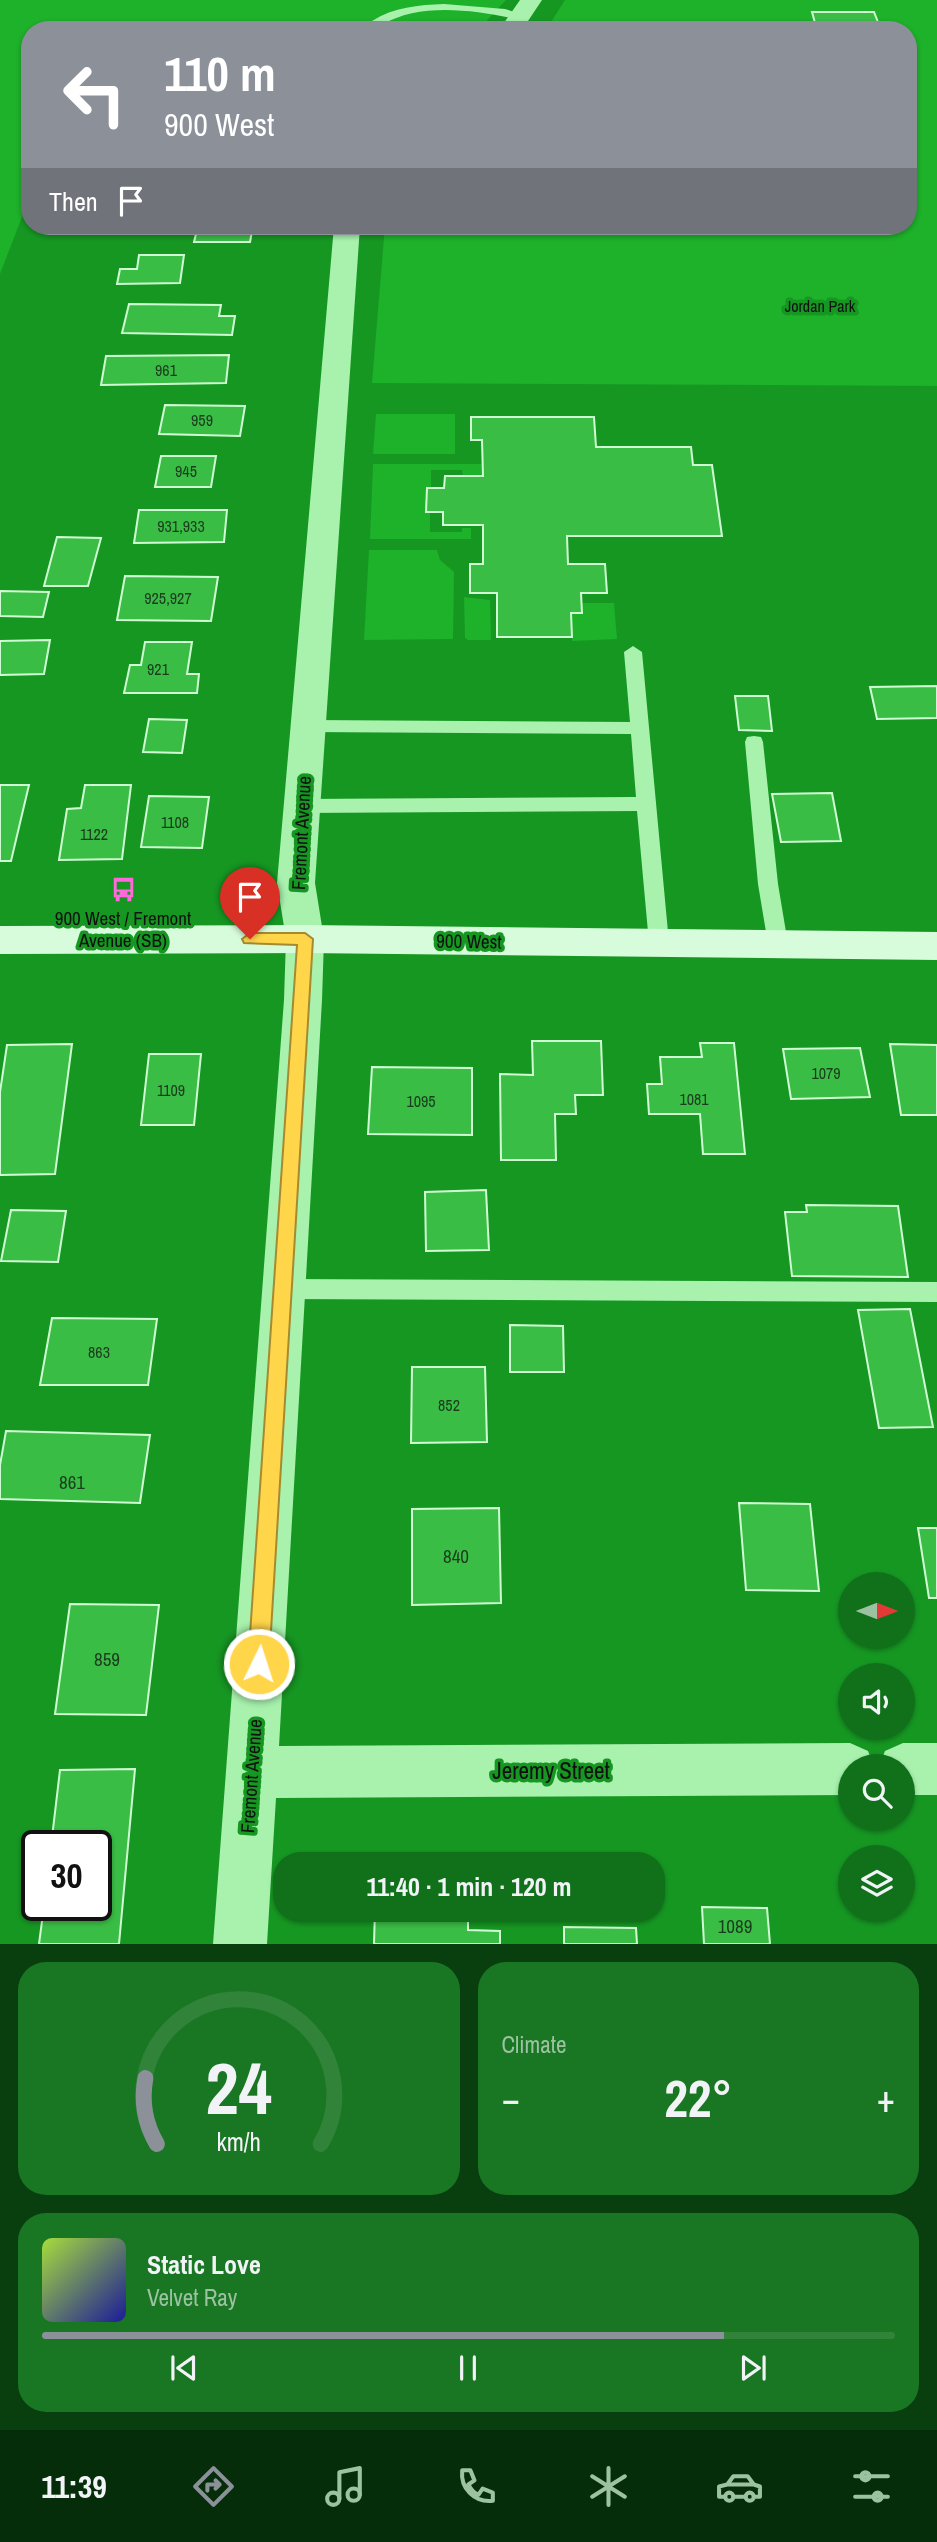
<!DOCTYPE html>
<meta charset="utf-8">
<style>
:root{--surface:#10711a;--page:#197623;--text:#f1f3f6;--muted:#9cc2a2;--line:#308339;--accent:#8c9099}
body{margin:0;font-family:"Archivo Narrow",sans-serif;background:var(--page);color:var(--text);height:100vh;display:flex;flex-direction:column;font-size:26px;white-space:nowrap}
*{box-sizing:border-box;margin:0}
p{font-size:23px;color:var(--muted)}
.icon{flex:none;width:38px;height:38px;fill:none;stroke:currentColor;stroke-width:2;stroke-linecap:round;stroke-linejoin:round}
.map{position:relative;height:1944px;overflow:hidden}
.side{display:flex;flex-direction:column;gap:18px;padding:18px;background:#093e0e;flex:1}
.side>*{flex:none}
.guide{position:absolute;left:21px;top:21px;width:896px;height:214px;border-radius:28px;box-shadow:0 2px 5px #0004;background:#8c9099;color:#fff;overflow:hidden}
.needle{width:46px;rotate:90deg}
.buttons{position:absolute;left:838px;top:1572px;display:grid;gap:14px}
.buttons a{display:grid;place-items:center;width:77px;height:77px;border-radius:50%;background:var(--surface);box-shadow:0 2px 5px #0004;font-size:35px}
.speed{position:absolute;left:21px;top:1830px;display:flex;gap:14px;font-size:35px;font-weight:700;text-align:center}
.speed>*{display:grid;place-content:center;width:91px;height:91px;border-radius:50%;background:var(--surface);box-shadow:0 2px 5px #0004;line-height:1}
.speed .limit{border:4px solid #111;border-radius:10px;background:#fff;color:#111}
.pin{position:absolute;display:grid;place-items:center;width:60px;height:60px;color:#fff;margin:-72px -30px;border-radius:50% 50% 50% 0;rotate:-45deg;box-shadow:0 0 7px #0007}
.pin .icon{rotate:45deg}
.me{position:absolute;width:77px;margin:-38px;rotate:4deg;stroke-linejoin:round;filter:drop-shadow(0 0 5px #0008)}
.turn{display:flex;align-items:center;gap:24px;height:147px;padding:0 28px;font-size:32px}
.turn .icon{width:91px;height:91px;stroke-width:2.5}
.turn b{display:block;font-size:49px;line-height:60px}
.then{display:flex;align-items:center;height:66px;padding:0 28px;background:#0003;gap:14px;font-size:26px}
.big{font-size:52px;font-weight:800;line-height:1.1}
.side .widget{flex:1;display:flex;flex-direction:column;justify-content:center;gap:10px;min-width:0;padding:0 24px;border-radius:28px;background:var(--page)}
.side .dial{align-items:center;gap:0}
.dial svg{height:182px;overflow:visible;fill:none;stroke:var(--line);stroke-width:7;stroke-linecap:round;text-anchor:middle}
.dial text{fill:var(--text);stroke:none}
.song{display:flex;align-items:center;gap:21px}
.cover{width:84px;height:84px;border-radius:10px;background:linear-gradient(135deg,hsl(80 70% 55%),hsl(240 70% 35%))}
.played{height:7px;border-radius:4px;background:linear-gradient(90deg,var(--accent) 80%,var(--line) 80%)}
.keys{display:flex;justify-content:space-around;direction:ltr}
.heat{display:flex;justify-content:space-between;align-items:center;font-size:38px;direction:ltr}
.side .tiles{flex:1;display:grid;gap:18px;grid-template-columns:1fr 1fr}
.widget:last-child{grid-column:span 2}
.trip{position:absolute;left:273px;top:1852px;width:392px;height:70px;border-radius:28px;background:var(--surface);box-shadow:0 2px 5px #0004;font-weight:800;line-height:70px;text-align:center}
.menu{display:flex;height:112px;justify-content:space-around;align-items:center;background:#062d0a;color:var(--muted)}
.menu .icon{width:49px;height:49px}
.menu .on{color:var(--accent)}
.menu b{font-size:32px;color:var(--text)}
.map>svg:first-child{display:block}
</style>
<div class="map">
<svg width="937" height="1944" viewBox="0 0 937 1944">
<rect width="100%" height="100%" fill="#169722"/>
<path fill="#1eb12a" d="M 0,0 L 506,0 L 478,30 L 358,30 L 359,22 L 145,25 L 143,30 L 30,30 L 30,196 L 0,274 Z
M 565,0 L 937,0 L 937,386 L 372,383 L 385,226 L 908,226 L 908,30 L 546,30 Z
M 376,414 L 455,414 L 455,454 L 373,454 Z
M 373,464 L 482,464 L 483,476 L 463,476 L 462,470 L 431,470 L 431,488 L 427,489 L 426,512 L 430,512 L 430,532 L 462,532 L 462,528 L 471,528 L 471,539 L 370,539 Z
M 369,550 L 437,550 L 440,560 L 454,572 L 453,639 L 364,640 Z
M 464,597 L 490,600 L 491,640 L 468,640 L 465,638 Z
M 581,603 L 614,603 L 617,639 L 572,641 L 571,613 Z"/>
<path fill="#3abd45" stroke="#d0fcd3" stroke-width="2" d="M 812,12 L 874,12 L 881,30 L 817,30 Z
M 198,226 L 253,226 L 250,242 L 194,242 Z
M 139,255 L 184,255 L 180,283 L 117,284 L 120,269 L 137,269 Z
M 129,304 L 221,305 L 219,316 L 235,316 L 232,335 L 122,333 Z
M 229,355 L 226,383 L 101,385 L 106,356 Z
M 165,405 L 245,406 L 240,436 L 159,434 Z
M 471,417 L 594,417 L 596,447 L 691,447 L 693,465 L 712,465 L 722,536 L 567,536 L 568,564 L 605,564 L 607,593 L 581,593 L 582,613 L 571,613 L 572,637 L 497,637 L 497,593 L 470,593 L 470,564 L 483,564 L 483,525 L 443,525 L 443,512 L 426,512 L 427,488 L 444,488 L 445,476 L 483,476 L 482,440 L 471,440 Z
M 161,456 L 216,456 L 211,487 L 155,487 Z
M 139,510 L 227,510 L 224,542 L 134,543 Z
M 57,537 L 101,538 L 88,586 L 44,586 Z
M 125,576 L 218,577 L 211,621 L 117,620 Z
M 0,591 L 49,592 L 43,617 L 0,616 Z
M 50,640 L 44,674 L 0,675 L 0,641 Z
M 145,642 L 192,642 L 187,674 L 199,674 L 197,693 L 124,693 L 130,665 L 141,665 Z
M 937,686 L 937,718 L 877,719 L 870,687 Z
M 735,696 L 768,696 L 772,731 L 739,730 Z
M 149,719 L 187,720 L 182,753 L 143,752 Z
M 0,785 L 29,785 L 11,861 L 0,861 Z
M 85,785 L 131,785 L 122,859 L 59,860 L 67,809 L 81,808 Z
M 832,793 L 841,841 L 781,842 L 772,794 Z
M 149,796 L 209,797 L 202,848 L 141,847 Z
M 532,1041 L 601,1041 L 603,1095 L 575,1095 L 576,1114 L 555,1114 L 556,1160 L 501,1160 L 500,1074 L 533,1075 Z
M 700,1043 L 734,1043 L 745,1154 L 703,1154 L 700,1114 L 649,1114 L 647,1084 L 662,1084 L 660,1057 L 702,1057 Z
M 72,1044 L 55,1174 L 0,1175 L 0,1092 L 7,1045 Z
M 890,1044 L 937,1045 L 937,1115 L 901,1115 Z
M 860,1048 L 870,1097 L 791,1099 L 783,1049 Z
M 149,1054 L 201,1054 L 194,1125 L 141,1125 Z
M 372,1067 L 472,1068 L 472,1135 L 368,1134 Z
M 486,1190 L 489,1250 L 426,1251 L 425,1192 Z
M 806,1205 L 898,1206 L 908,1277 L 792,1276 L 785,1212 L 807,1212 Z
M 11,1210 L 66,1211 L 58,1262 L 1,1261 Z
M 910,1309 L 933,1427 L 879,1428 L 858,1310 Z
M 52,1318 L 157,1319 L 148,1385 L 40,1385 Z
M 510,1325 L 563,1326 L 564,1372 L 510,1372 Z
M 412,1367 L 485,1367 L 487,1442 L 411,1443 Z
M 6,1431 L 150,1435 L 140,1503 L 0,1499 L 0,1465 Z
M 739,1503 L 810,1504 L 819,1591 L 746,1590 Z
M 499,1508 L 501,1603 L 412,1605 L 412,1509 Z
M 918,1528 L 937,1528 L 937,1598 L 929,1598 Z
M 70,1604 L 159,1605 L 146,1715 L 55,1714 Z
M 135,1769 L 119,1944 L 39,1944 L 44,1906 L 96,1906 L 96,1846 L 51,1846 L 60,1770 Z
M 702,1907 L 767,1908 L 770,1944 L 704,1944 Z
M 375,1909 L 468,1909 L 468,1930 L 500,1931 L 500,1944 L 374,1944 Z
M 564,1927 L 636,1928 L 637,1944 L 564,1944 Z"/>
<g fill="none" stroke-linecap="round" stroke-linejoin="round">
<path fill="#a8f2ae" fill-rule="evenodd" d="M 444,4 L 505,9 L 527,16 L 521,20 C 479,11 421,1 382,25 L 382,30 L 370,30 L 372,21 C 394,7 418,5 444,4 Z
M 633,646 L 642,652 L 669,943 L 666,948 L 659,951 L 652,948 L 649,943 L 637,811 L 301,813 L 294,811 L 291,806 L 294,801 L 301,799 L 636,797 L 631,734 L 308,732 L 301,730 L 299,726 L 301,722 L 308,720 L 630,722 L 624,652 Z
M 754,736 L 761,737 L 763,742 L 778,884 L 788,944 L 785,949 L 778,952 L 771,949 L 768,944 L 758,884 L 745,742 L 747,737 Z
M 283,1279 L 937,1282 L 937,1302 L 283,1299 L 275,1296 L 271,1289 L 275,1282 Z"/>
<path fill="#a8f2ae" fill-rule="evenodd" d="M 520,0 L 542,0 L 522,30 L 499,30 Z
M 334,226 L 360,226 L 315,883 L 324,939 L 322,1000 L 279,1746 L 850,1743 L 868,1751 L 874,1766 L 850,1766 L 850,1795 L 276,1798 L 267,1944 L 213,1944 L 284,1000 L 286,939 L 277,883 Z
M 903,1743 L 937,1743 L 937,1795 L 903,1795 L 903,1766 L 879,1766 L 885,1751 Z"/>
<path fill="#d7fcdb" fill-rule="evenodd" d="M 305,925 L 937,932 L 937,960 L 305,953 L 0,954 L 0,926 Z"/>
</g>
<path fill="#ffd54a" stroke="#a68a30" stroke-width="2" d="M 250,933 L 305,933 L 313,939 L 269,1664 L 266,1672 L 259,1675 L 251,1672 L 248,1664 L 297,945 L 244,943 L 242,939 Z"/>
<defs>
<symbol id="bus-bare" viewBox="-9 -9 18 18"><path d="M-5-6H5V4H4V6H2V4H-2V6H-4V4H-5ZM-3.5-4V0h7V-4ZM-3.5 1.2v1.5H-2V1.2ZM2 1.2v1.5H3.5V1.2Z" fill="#ff69db" stroke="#169722" stroke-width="2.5" paint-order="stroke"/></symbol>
</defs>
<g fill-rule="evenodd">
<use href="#bus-bare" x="106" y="872" width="35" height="35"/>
</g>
<g text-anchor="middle" stroke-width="7" stroke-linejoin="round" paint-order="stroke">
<g font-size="16" fill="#111" stroke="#169722">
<text x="820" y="312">Jordan Park</text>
</g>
<g font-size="16" fill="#1b3c1e">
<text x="166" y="376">961</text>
<text x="202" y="426">959</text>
<text x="186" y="477">945</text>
<text x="181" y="532">931,933</text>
<text x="168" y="604">925,927</text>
<text x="158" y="675">921</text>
<text x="175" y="828">1108</text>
<text x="94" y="840">1122</text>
<text x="826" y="1079">1079</text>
<text x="171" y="1096">1109</text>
<text x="694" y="1105">1081</text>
<text x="421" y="1107">1095</text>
<text x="99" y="1358">863</text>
<text x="449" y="1411">852</text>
</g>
<g font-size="19" fill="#111" stroke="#169722">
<text transform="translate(301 833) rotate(-87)" y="7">Fremont Avenue</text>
<text transform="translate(469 941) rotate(1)" y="7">900 West</text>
<text transform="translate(251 1776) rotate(-86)" y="7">Fremont Avenue</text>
</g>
<g font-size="19" fill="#111" stroke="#169722">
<text x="123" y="925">900 West / Fremont<tspan x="123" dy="22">Avenue (SB)</tspan></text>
</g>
<g font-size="19" fill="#1b3c1e">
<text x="72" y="1489">861</text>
<text x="456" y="1563">840</text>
<text x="107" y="1666">859</text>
<text x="735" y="1933">1089</text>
</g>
<g font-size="23" fill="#111" stroke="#169722">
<text x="551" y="1779">Jeremy Street</text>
</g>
</g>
</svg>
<div class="buttons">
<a><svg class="needle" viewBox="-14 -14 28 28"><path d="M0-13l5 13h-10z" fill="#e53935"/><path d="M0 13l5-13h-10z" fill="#9cc2a2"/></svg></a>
<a><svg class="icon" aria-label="sound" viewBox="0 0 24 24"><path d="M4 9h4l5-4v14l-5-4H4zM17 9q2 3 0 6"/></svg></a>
<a><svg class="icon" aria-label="search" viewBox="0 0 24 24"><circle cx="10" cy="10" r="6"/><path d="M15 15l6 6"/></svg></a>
<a><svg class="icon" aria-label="layers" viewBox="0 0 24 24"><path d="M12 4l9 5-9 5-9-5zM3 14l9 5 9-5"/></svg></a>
</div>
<div class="speed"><div class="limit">30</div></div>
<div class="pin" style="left:250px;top:939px;background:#d93025"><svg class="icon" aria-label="arrive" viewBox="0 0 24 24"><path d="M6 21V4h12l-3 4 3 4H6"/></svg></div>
<svg class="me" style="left:259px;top:1664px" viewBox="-20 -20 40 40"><circle r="17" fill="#ffd54a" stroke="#fff" stroke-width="3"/><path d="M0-11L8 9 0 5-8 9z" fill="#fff"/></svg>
<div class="trip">11:40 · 1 min · 120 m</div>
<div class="guide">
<div class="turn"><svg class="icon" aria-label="left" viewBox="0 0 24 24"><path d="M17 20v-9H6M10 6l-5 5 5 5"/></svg><div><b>110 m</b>900 West</div></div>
<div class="then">Then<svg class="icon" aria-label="arrive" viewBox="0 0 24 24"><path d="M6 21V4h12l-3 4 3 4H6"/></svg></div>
</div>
</div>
<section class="side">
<div class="tiles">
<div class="widget dial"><svg viewBox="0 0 100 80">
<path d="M14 69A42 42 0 1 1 86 69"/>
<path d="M14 69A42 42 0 0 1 9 40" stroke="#8c9099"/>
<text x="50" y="56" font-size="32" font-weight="700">24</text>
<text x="50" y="72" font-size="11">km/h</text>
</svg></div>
<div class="widget"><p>Climate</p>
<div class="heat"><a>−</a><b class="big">22°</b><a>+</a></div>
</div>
<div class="widget">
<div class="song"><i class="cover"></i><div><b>Static Love</b><p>Velvet Ray</p></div></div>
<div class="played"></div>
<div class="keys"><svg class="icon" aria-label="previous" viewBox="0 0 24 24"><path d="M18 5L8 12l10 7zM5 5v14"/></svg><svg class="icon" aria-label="pause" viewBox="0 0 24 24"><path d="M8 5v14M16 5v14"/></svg><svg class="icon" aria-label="next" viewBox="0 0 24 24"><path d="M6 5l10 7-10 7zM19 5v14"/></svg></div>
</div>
</div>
</section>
<nav class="menu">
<b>11:39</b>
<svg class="icon on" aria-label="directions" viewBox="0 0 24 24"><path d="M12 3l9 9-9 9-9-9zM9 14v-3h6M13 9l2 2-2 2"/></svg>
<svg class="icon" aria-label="music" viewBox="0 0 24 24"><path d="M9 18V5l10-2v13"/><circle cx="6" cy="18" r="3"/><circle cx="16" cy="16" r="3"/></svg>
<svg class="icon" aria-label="phone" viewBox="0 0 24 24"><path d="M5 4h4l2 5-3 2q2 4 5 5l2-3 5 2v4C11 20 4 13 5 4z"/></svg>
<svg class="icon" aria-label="climate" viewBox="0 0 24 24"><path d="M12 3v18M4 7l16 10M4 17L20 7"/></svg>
<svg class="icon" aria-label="car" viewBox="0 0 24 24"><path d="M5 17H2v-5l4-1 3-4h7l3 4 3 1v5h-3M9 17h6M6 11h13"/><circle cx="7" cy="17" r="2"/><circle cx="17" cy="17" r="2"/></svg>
<svg class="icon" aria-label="filters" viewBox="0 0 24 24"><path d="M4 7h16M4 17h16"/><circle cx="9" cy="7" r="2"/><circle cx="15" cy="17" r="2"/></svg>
</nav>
